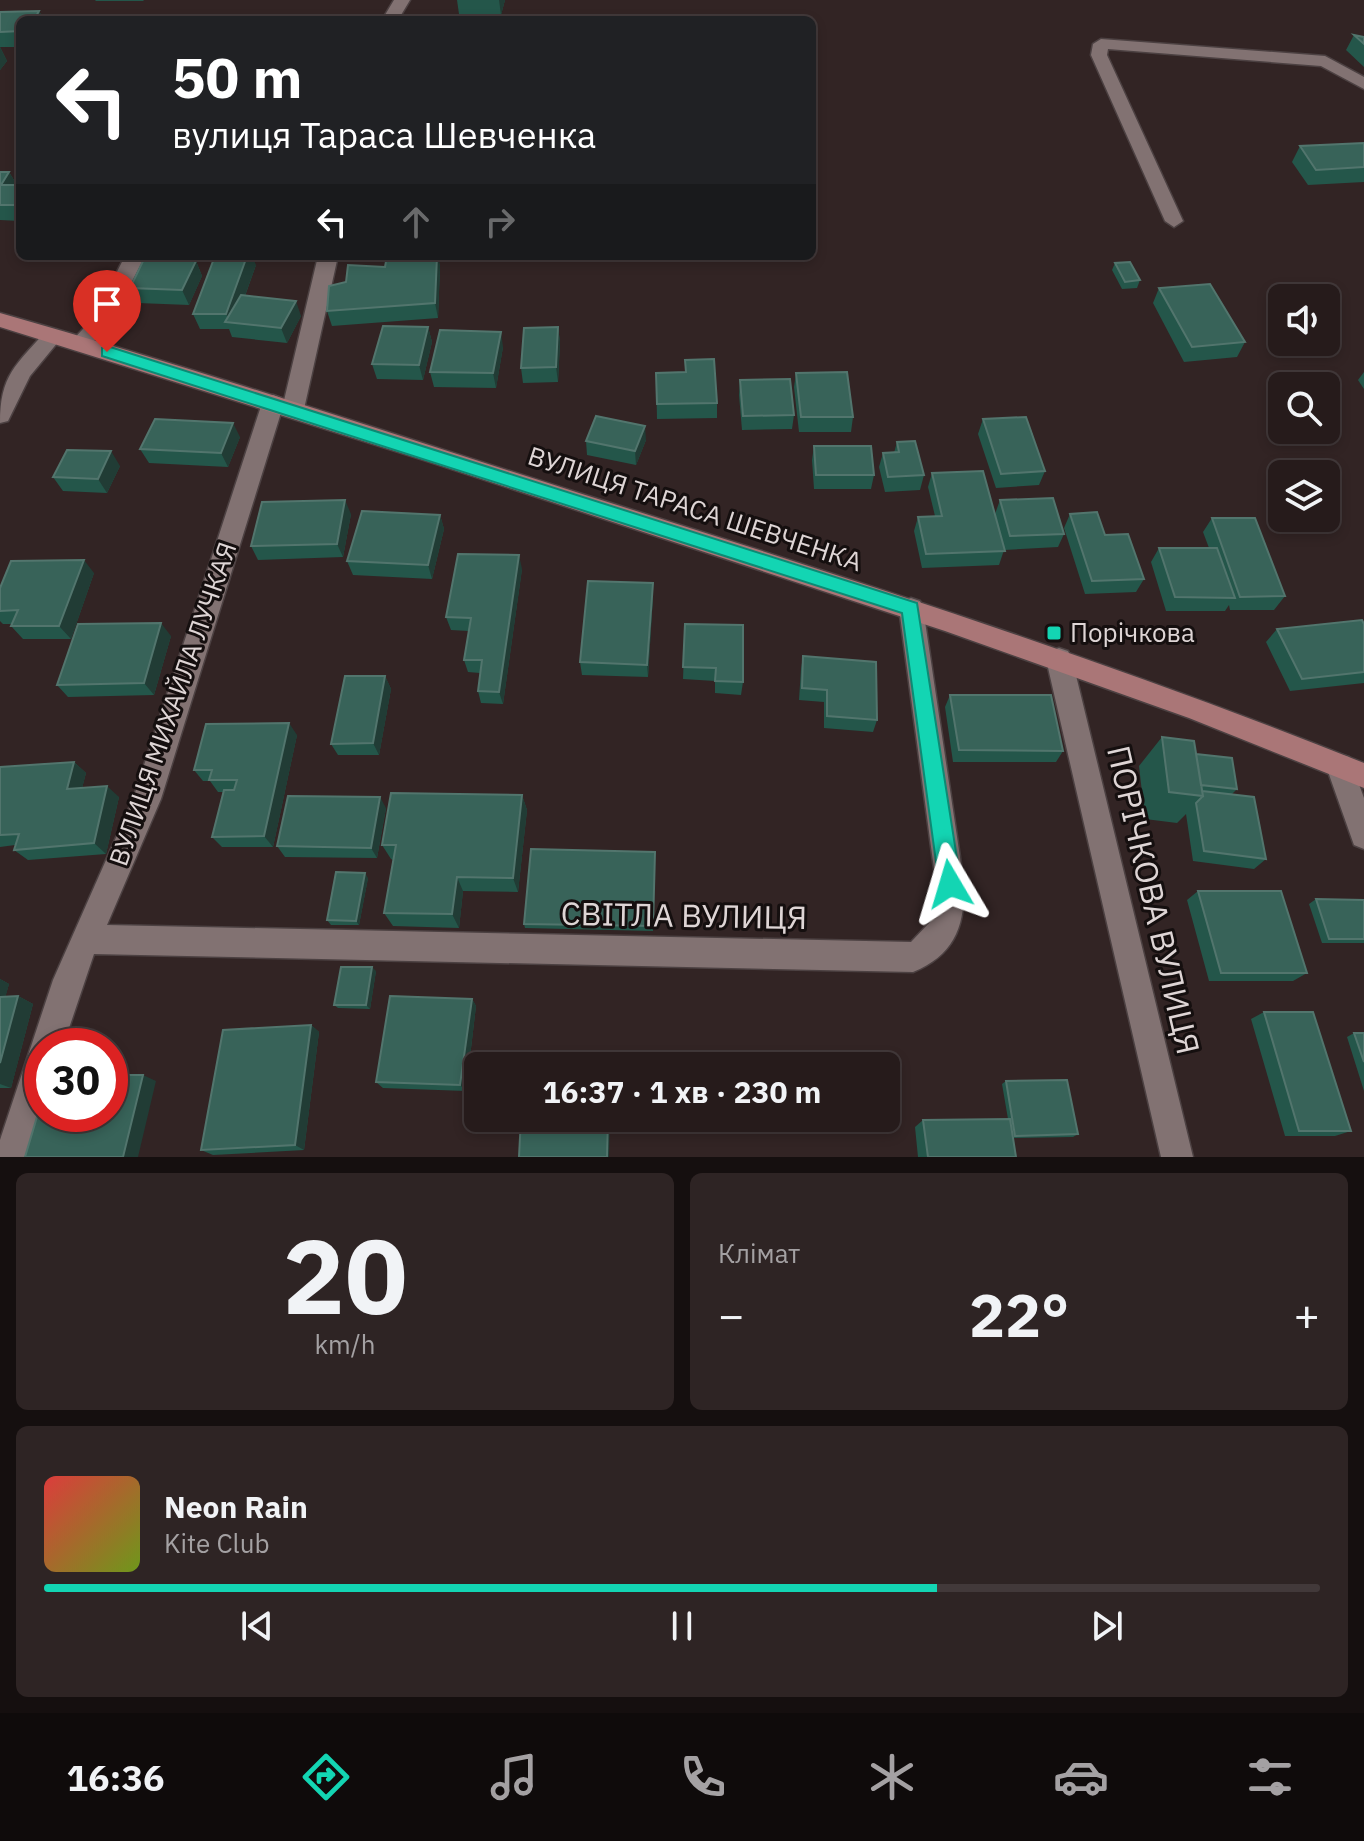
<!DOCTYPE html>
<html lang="uk">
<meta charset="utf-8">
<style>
:root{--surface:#261b1b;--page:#2e2424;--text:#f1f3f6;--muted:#a4a1a3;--line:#42393a;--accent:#13d5b3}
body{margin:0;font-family:"IBM Plex Sans",sans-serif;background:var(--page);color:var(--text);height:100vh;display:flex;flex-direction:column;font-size:30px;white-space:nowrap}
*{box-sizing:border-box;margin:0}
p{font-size:26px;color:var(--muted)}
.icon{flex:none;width:44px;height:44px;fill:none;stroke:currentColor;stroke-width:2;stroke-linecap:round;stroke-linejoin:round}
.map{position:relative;height:1157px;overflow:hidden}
.details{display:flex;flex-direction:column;gap:16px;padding:16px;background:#150f0f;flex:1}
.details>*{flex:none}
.hud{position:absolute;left:16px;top:16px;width:800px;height:244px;border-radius:12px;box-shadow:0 4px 12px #0003,0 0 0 2px var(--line);background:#202124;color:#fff;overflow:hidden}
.controls{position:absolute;left:1268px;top:284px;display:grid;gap:16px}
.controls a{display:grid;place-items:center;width:72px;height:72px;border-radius:12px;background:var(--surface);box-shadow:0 4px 12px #0003,0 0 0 2px var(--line);font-size:40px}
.speed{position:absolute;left:24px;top:1028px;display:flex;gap:16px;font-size:40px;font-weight:700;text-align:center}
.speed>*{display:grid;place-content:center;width:104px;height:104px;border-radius:50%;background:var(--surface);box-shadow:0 4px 12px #0003,0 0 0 2px var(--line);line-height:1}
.speed .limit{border:12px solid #d22;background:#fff;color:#111}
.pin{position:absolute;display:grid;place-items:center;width:68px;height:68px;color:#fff;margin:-82px -34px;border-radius:50% 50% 50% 0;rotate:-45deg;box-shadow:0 0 8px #0007}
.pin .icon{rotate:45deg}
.me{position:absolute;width:88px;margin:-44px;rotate:353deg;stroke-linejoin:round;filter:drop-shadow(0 0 6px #0008)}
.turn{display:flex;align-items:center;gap:28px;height:168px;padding:0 24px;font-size:36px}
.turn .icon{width:104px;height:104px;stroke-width:2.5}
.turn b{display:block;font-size:56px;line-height:68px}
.lanes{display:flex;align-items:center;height:76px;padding:0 24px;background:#0003;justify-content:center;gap:40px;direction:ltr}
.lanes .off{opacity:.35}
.big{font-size:60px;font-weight:800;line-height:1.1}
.details .tile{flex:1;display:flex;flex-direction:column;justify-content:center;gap:12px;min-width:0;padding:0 28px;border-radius:12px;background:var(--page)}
.details .dial{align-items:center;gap:0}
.dial b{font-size:104px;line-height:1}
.song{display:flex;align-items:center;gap:24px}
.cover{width:96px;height:96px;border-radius:12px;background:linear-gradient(135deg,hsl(0 70% 55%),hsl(80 70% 35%))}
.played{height:8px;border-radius:4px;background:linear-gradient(90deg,var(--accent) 70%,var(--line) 70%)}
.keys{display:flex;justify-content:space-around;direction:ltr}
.heat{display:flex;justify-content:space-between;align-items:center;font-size:44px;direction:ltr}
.details .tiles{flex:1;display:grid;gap:16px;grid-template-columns:1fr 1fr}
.tile:last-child{grid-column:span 2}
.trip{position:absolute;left:464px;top:1052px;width:436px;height:80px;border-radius:12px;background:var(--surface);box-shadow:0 4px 12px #0003,0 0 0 2px var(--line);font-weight:800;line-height:80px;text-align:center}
.tabs{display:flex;height:128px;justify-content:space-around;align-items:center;background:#0f0b0b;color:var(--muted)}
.tabs .icon{width:56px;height:56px}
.tabs .active{color:var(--accent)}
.tabs b{font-size:36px;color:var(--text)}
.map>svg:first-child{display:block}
</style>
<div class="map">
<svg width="1364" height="1157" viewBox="0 0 1364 1157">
<rect width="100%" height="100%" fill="#322424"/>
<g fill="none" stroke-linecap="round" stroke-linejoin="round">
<defs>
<path id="minor" d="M 394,0 L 410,0 L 398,20 L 382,20 Z
M 1101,39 L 1325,56 L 1364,77 L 1364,89 L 1321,66 L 1108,49 L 1107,55 L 1183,221 L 1174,227 L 1165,221 L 1091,55 L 1093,44 Z
M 125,256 L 145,256 L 109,326 L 87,348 L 73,348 L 70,343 L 94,317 Z
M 318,256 L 338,256 L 304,409 L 301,415 L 285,415 L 282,409 Z
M 53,329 L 63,336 L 30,376 L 8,421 L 0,423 C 0,375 16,365 46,331 Z
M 273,395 L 281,398 L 284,403 L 161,799 L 107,925 L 911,942 L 931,921 L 936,884 L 899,608 L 902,601 L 911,598 L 920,601 L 923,608 L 964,884 C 965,927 954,955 913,972 L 94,954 L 63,1046 L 42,1046 L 42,1110 L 27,1157 L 0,1157 L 0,1140 L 53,980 L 133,799 L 262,403 L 265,398 Z
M 1059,648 L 1068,651 L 1072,659 L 1193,1157 L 1161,1157 L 1046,659 L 1050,651 Z
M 1339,754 L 1349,757 L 1364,798 L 1364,849 L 1354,845 L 1326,766 L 1329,757 Z"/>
<path id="major" d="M 0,313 C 194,368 387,432 579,493 C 843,576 1107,660 1364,763 L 1364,788 L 1189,718 L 945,631 L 424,460 L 0,327 Z"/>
</defs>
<use href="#minor" stroke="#4c4142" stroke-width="3"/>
<use href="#major" stroke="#4c4142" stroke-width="3"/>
<use href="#minor" fill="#827272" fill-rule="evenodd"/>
<use href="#major" fill="#aa7677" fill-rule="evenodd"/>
</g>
<path fill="#24564a" d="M 95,0 L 144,0 L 143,1 L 96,1 Z
M 457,0 L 505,0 L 501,15 L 459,14 Z
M 39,11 L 44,20 L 20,20 L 20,47 L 0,47 L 7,61 L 0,70 L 0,12 Z
M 1354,35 L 1364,37 L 1364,67 L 1346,50 Z
M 1364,143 L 1364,182 L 1308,185 L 1292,162 L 1300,146 Z
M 0,172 L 9,172 L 17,185 L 20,185 L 20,221 L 0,220 Z
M 387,256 L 438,256 L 440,267 L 438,318 L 332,326 L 327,311 L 346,282 L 385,267 Z
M 598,256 L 646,256 L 598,258 Z
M 196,261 L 202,276 L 189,305 L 138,303 L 130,288 Z
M 1115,263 L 1140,280 L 1137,288 L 1122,289 L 1112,270 Z
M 256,265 L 245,296 L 301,316 L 287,343 L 232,337 L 229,329 L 200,329 L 193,314 Z
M 1159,288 L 1245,342 L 1237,357 L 1184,362 L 1153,303 Z
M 428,327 L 432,342 L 423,380 L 377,379 L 372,364 Z
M 558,327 L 560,342 L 558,382 L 523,383 L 521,368 Z
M 503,347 L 496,388 L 434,387 L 430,372 Z
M 685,360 L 717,403 L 717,418 L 657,419 L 656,373 L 685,372 Z
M 1364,372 L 1364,389 L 1358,380 Z
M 796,373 L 853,417 L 851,432 L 799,432 L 794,387 Z
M 740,380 L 794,415 L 792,429 L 742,430 L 739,395 Z
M 983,419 L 1045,471 L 1039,485 L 996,488 L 978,434 Z
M 240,437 L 228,467 L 149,463 L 140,449 Z
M 646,440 L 636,465 L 587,455 L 586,441 Z
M 897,442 L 924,475 L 920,490 L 885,492 L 879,467 L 883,453 L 894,453 Z
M 814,446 L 874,475 L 871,489 L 814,489 L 812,460 Z
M 120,466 L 107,493 L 63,491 L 53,477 Z
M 932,473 L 995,514 L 1000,500 L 1064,534 L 1058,547 L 1004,550 L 999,565 L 922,568 L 914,531 L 918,517 L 935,516 L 928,487 Z
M 351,514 L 343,557 L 258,560 L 251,546 Z
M 1070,514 L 1105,535 L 1144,579 L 1136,592 L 1085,594 L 1064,528 Z
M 440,515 L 444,529 L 432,579 L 353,575 L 347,561 Z
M 1212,518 L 1285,596 L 1274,610 L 1230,610 L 1229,605 L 1225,611 L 1166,611 L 1151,562 L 1159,548 L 1209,548 L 1203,532 Z
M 522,569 L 503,704 L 481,703 L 478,691 L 480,673 L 468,672 L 464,660 L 469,631 L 451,630 L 446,617 Z
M 94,573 L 71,639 L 23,639 L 11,626 L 12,624 L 3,624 L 0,621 L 0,588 Z
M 653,596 L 648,677 L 582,675 L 580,662 Z
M 685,624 L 743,682 L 741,695 L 715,693 L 715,681 L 683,679 Z
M 1364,624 L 1364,683 L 1290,691 L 1266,642 L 1277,629 Z
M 171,636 L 154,695 L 68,697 L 57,685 Z
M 803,656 L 877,720 L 873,732 L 824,728 L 824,702 L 799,700 L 801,669 Z
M 385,676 L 391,689 L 379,755 L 338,755 L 331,744 Z
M 950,695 L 1063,751 L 1056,762 L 953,762 L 945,707 Z
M 297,735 L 273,847 L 222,847 L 212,837 L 223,792 L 218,792 L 210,781 L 203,781 L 194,770 Z
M 1162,737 L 1196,754 L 1237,789 L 1232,794 L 1266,859 L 1254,869 L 1193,861 L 1186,814 L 1177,823 L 1145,819 L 1139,766 Z
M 74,762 L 86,773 L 82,788 L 119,797 L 106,854 L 28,860 L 14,850 L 15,845 L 0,847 L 0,767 Z
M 522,795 L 527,810 L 518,892 L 463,891 L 459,928 L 393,926 L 384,913 L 393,860 L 391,859 L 382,845 Z
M 386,808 L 377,858 L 285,857 L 277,846 Z
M 655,852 L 653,931 L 525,928 L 524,924 Z
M 368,878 L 359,925 L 331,925 L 327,920 Z
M 1198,891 L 1307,973 L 1293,981 L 1209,981 L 1187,900 Z
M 1316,899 L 1364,900 L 1364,943 L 1322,943 L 1309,904 Z
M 376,971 L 370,1009 L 338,1008 L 334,1005 Z
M 0,979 L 9,984 L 5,997 L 18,996 L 33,1004 L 11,1088 L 0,1088 Z
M 472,999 L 476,1006 L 466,1091 L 383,1088 L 376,1082 Z
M 1264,1012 L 1351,1131 L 1335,1136 L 1285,1136 L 1251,1019 Z
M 311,1025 L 319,1032 L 304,1150 L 213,1155 L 201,1150 Z
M 1354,1033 L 1364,1033 L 1364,1091 L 1347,1037 Z
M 1006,1081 L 1078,1134 L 1073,1137 L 1013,1138 L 1016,1157 L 918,1157 L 915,1127 L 923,1120 L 1008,1119 L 1002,1084 Z"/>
<path fill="#213c35" d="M 499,0 L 505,0 L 501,15 Z
M 39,11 L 44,20 L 34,20 Z
M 0,47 L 7,61 L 0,70 Z
M 9,172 L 18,187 L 1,185 Z
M 247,256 L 252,256 L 256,265 L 235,323 L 230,322 L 226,314 Z
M 437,256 L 438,256 L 440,267 L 438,318 L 435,303 Z
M 196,261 L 202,276 L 189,305 L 182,290 Z
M 296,301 L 301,316 L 287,343 L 281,328 Z
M 428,327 L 432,342 L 423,380 L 419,365 Z
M 558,327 L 560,342 L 558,382 L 556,367 Z
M 501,332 L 503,347 L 496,388 L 493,373 Z
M 233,423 L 240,437 L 228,467 L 221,453 Z
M 645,426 L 646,440 L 636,465 L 635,451 Z
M 111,451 L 120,466 L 107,493 L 98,479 Z
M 345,500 L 351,514 L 343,557 L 337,544 Z
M 440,515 L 444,529 L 432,579 L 428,565 Z
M 519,555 L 522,569 L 503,704 L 499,692 Z
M 84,560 L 94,573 L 71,639 L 59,626 Z
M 653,583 L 653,596 L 648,677 L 647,665 Z
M 161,623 L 171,636 L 154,695 L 144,683 Z
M 385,676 L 391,689 L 379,755 L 373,743 Z
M 289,723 L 297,735 L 273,847 L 264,836 Z
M 74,762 L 86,773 L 79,800 L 67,789 Z
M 107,786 L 119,797 L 106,854 L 94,843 Z
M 522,795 L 527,810 L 518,892 L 513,878 Z
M 380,797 L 386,808 L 377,858 L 371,848 Z
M 365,873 L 368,878 L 359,925 L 356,921 Z
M 457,877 L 463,891 L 459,928 L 452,914 Z
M 372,967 L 376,971 L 370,1009 L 366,1005 Z
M 0,979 L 9,984 L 3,1006 L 0,1005 Z
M 18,996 L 33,1004 L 11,1088 L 0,1084 L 0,1063 Z
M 472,999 L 476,1006 L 466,1091 L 460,1085 Z
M 311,1025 L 319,1032 L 304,1150 L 295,1145 Z
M 143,1075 L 156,1081 L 138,1157 L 123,1157 Z
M 608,1118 L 610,1118 L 609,1157 L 607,1157 Z"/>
<path fill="#386359" stroke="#52756d" stroke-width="2" d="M 39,11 L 34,20 L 20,20 L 20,31 L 0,32 L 0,12 Z
M 1354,35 L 1364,37 L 1364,44 Z
M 1364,143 L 1364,167 L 1316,170 L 1300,146 Z
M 0,172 L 9,172 L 1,185 L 20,185 L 20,205 L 0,205 Z
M 215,256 L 247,256 L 226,314 L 193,314 Z
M 387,256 L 437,256 L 435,303 L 327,311 L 329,286 L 346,282 L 348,265 L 385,267 Z
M 144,259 L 196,261 L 182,290 L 130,288 Z
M 1130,262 L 1140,280 L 1125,282 L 1115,263 Z
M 1210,284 L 1245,342 L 1192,347 L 1159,288 Z
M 241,295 L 296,301 L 281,328 L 225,322 Z
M 383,326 L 428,327 L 419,365 L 372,364 Z
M 558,327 L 556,367 L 521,368 L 524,328 Z
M 440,330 L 501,332 L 493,373 L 430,372 Z
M 714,359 L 717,403 L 657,404 L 656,373 L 686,372 L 685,360 Z
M 847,372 L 853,417 L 801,417 L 796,373 Z
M 790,379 L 794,415 L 743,416 L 740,380 Z
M 596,416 L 645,426 L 635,451 L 586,441 Z
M 1026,417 L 1045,471 L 1001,474 L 983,419 Z
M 155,419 L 233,423 L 221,453 L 140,449 Z
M 915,441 L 924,475 L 888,477 L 883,453 L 899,452 L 897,442 Z
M 814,446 L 871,446 L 874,475 L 816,475 Z
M 67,450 L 111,451 L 98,479 L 53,477 Z
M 983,471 L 1005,551 L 926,554 L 918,517 L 942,516 L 932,473 Z
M 1053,498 L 1064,534 L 1010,536 L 1000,500 Z
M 345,500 L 337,544 L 251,546 L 262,502 Z
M 362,511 L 440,515 L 428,565 L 347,561 Z
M 1097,512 L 1105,535 L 1128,534 L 1144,579 L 1092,581 L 1070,514 Z
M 1212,518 L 1255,518 L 1285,596 L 1240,597 Z
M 1159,548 L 1217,548 L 1235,598 L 1175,597 Z
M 458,554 L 519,555 L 499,692 L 478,691 L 482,660 L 464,660 L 471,618 L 446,617 Z
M 84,560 L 59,626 L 11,626 L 18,610 L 0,611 L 0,588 L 11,561 Z
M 588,581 L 653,583 L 647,665 L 580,662 Z
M 1362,620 L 1364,624 L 1364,672 L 1302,679 L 1277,629 Z
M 161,623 L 144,683 L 57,685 L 78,624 Z
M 685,624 L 743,625 L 743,682 L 715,681 L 716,668 L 683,667 Z
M 803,656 L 876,662 L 877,720 L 827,716 L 827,690 L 802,688 Z
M 345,676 L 385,676 L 373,743 L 331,744 Z
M 950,695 L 1051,695 L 1063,751 L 959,750 Z
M 289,723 L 264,836 L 212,837 L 224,790 L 234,790 L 237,780 L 209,780 L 212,770 L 194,770 L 206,724 Z
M 1162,737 L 1194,741 L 1203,796 L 1169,792 Z
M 1196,754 L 1232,758 L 1237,789 L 1201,785 Z
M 74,762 L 67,789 L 107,786 L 94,843 L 14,850 L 19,834 L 0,835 L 0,767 Z
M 1202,791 L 1254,797 L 1266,859 L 1204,851 L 1196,803 L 1203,796 Z
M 391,793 L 522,795 L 513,878 L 457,877 L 452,914 L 384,913 L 396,845 L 382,845 Z
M 288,796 L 380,797 L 371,848 L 277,846 Z
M 531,849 L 655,852 L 653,926 L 524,924 Z
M 336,872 L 365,873 L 356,921 L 327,920 Z
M 1198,891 L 1281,891 L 1307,973 L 1221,973 Z
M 1316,899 L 1364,900 L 1364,939 L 1329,939 Z
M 341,967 L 372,967 L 366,1005 L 334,1005 Z
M 18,996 L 0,1063 L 0,997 Z
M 390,996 L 472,999 L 460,1085 L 376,1082 Z
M 1264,1012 L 1313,1012 L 1351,1131 L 1299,1131 Z
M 311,1025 L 295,1145 L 201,1150 L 223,1030 Z
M 1354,1033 L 1364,1033 L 1364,1062 Z
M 110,1075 L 143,1075 L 123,1157 L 25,1157 L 42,1100 L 42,1114 L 110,1114 Z
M 1067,1080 L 1078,1134 L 1015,1136 L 1006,1081 Z
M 521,1118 L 608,1118 L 607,1157 L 519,1157 Z
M 1010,1119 L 1016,1157 L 928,1157 L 923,1120 Z"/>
<path fill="#13d5b3" stroke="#0c8a74" stroke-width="2" d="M 107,346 L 917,603 L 961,884 L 958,891 L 950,894 L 943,891 L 939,884 L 902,613 L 102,356 L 102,348 Z"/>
<rect fill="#13d5b3" stroke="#150f0f" stroke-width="3" x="1046" y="625" width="16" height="16" rx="4"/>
<g text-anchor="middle" stroke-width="6" stroke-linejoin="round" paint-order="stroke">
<g font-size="26" fill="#ded5d5" stroke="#150f0f">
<text transform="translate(695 509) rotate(18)" y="9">ВУЛИЦЯ ТАРАСА ШЕВЧЕНКА</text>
<text transform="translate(173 704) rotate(-71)" y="9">ВУЛИЦЯ МИХАЙЛА ЛУЧКАЯ</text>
</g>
<g font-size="26" fill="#ded5d5" stroke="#150f0f" text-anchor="start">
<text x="1070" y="642">Порічкова</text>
</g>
<g font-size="32" fill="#ded5d5" stroke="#150f0f">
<text transform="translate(1153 900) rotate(77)" y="11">ПОРІЧКОВА ВУЛИЦЯ</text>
<text transform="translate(684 916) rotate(1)" y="11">СВІТЛА ВУЛИЦЯ</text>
</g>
</g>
</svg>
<div class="controls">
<a><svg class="icon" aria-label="sound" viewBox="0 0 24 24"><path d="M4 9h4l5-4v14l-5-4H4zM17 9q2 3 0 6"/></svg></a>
<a><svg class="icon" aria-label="search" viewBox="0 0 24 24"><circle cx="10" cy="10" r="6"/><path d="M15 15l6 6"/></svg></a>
<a><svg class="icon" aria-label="layers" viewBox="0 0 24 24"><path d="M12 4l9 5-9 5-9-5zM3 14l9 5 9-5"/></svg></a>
</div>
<div class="speed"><div class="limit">30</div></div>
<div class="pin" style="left:107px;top:352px;background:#d93025"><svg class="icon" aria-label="arrive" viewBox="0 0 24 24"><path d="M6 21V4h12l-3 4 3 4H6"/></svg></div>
<svg class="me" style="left:950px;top:884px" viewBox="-20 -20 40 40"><path d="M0-17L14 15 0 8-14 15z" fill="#13d5b3" stroke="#fff" stroke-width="4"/></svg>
<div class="trip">16:37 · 1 хв · 230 m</div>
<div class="hud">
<div class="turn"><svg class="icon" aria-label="left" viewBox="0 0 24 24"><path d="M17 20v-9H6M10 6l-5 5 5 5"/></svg><div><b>50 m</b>вулиця Тараса Шевченка</div></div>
<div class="lanes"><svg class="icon" aria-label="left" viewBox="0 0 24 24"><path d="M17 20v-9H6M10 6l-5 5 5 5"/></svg><svg class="icon off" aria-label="ahead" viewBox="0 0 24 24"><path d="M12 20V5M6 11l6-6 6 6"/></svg><svg class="icon off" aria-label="right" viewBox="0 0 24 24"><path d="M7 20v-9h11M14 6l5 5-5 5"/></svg></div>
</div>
</div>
<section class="details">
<div class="tiles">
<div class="tile dial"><b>20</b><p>km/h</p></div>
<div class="tile"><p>Клімат</p>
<div class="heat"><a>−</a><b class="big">22°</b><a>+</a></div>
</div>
<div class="tile">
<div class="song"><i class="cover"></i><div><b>Neon Rain</b><p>Kite Club</p></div></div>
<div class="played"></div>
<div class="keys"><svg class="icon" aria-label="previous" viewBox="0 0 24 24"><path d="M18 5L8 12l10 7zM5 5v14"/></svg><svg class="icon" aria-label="pause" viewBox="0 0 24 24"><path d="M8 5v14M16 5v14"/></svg><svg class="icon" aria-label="next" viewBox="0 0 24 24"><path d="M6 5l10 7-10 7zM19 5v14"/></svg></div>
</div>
</div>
</section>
<nav class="tabs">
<b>16:36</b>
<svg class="icon active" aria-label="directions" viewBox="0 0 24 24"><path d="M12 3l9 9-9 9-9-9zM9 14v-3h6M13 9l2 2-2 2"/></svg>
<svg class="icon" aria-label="music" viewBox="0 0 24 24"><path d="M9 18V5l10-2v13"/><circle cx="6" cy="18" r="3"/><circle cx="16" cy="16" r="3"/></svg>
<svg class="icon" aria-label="phone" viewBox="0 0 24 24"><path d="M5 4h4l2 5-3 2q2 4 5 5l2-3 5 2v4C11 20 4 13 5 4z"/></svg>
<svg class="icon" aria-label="climate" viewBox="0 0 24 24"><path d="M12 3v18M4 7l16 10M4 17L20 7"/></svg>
<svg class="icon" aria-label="car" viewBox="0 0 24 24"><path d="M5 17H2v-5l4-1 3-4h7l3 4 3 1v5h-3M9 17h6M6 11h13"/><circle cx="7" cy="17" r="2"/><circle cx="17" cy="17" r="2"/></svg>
<svg class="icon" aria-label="filters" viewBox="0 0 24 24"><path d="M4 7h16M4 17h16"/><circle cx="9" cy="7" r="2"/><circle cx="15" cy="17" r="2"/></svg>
</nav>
